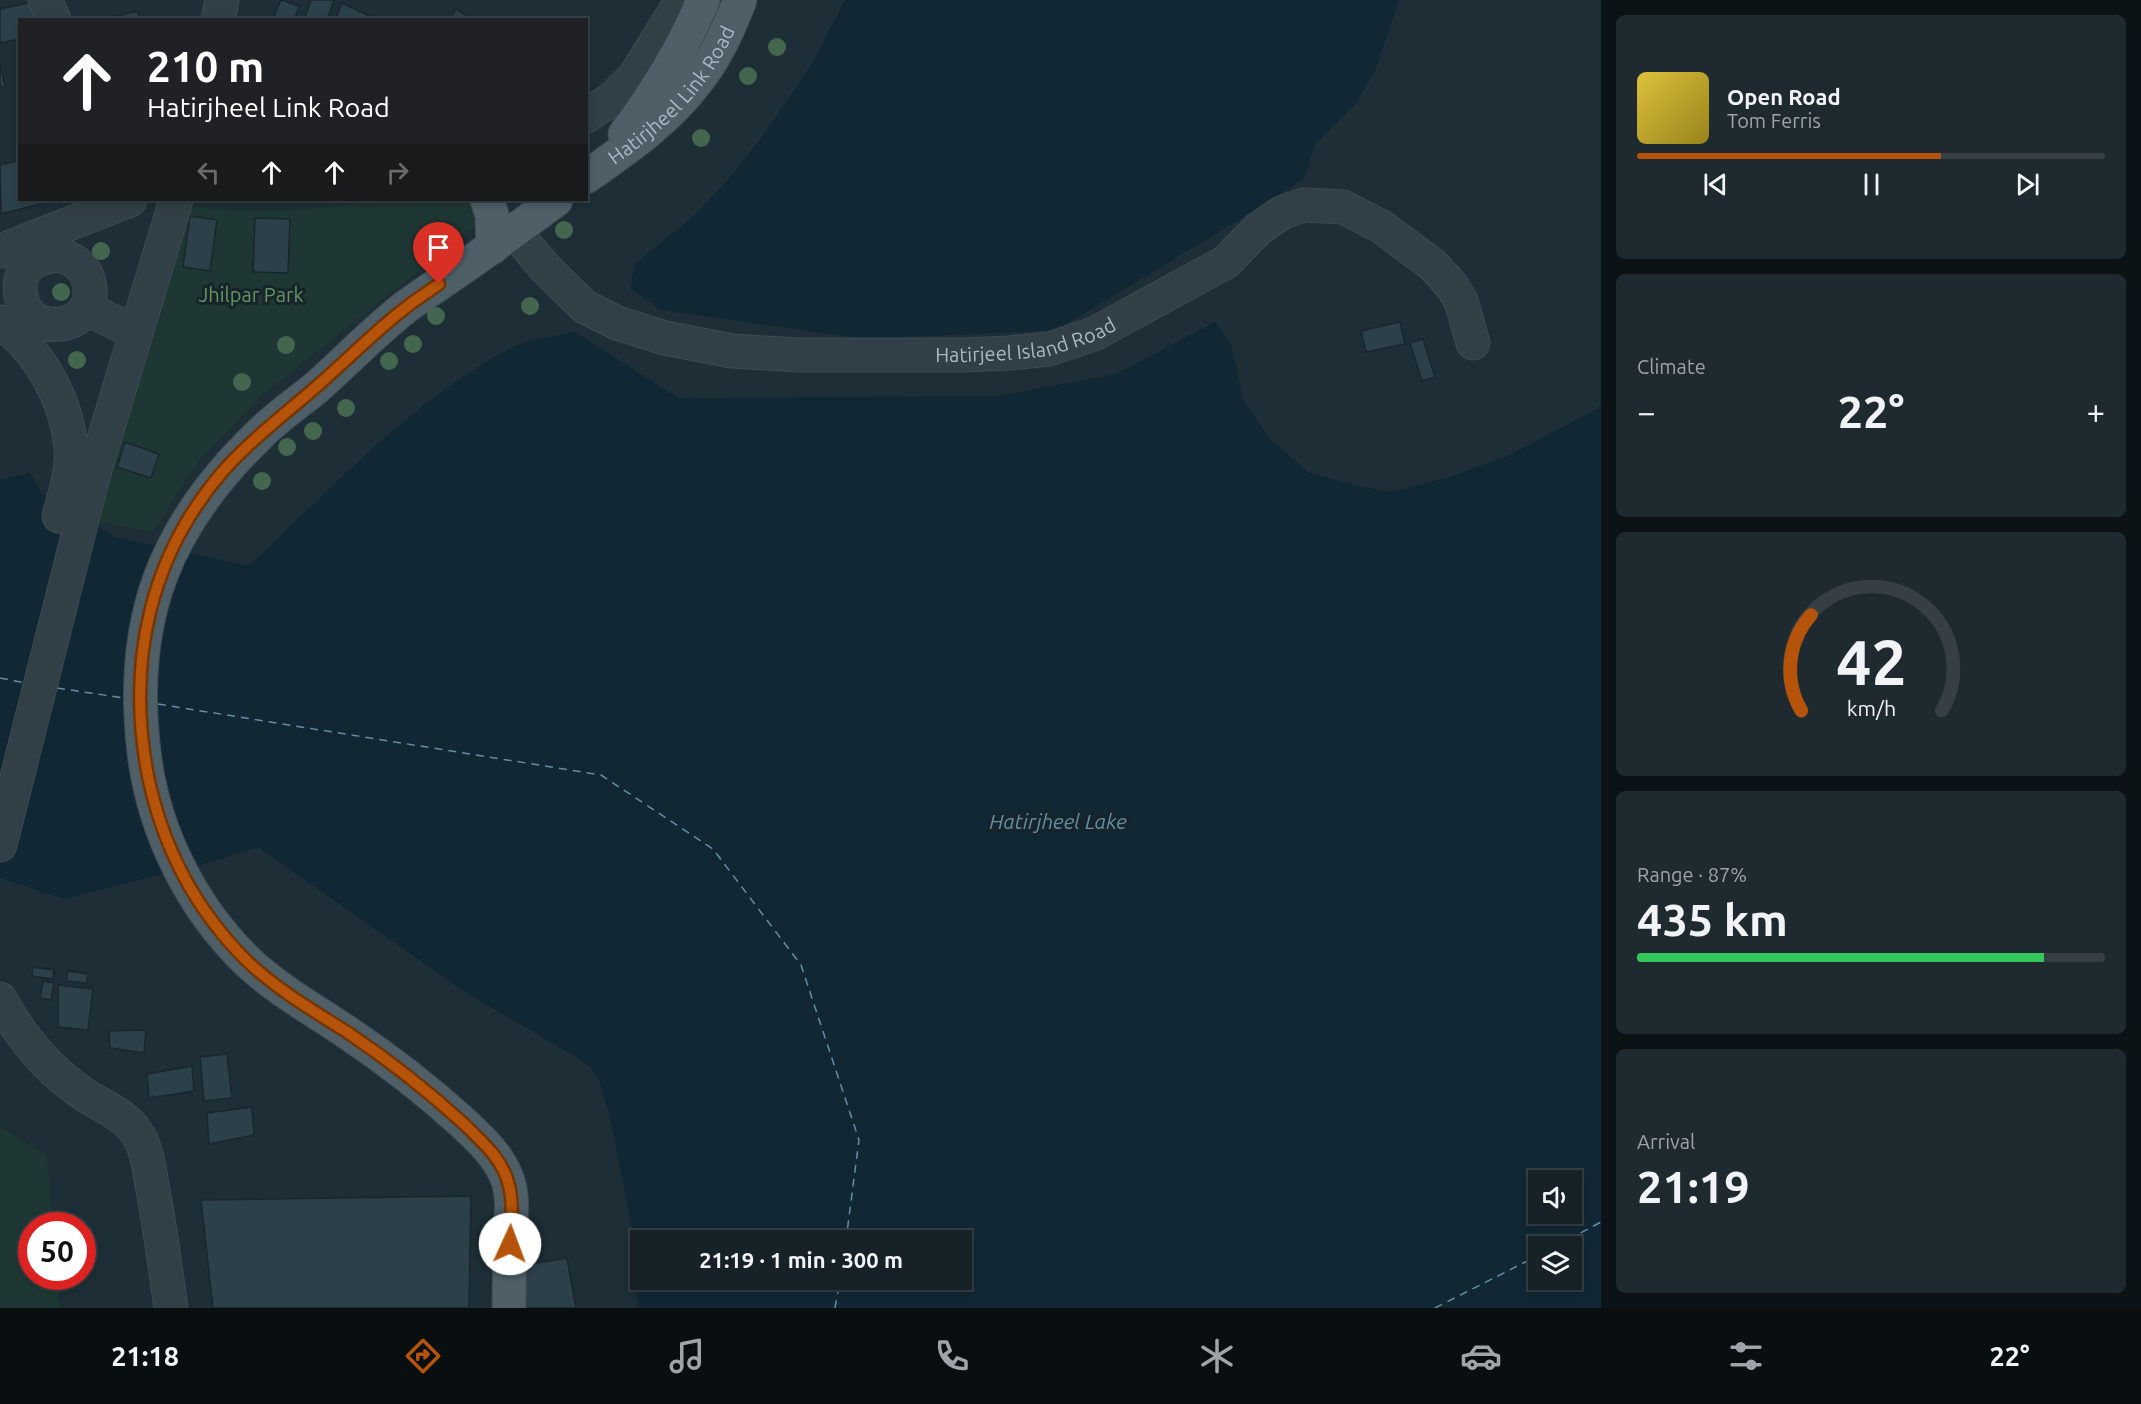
<!DOCTYPE html>
<meta charset="utf-8">
<style>
:root{--surface:#162228;--page:#1f2a30;--text:#f1f3f6;--muted:#9ea4a8;--line:#353f45;--accent:#b45309}
body{margin:0;font-family:Ubuntu,sans-serif;background:var(--page);color:var(--text);height:100vh;display:flex;flex-direction:column;font-size:22px;white-space:nowrap}
*{box-sizing:border-box;margin:0}
p{font-size:20px;color:var(--muted)}
.icon{flex:none;width:33px;height:33px;fill:none;stroke:currentColor;stroke-width:2;stroke-linecap:round;stroke-linejoin:round}
.map{position:relative;flex:1;overflow:hidden}
.side{display:flex;flex-direction:column;gap:15px;padding:15px;background:#0c1316;width:540px}
.side>*{flex:none}
.top-card{position:absolute;left:18px;top:18px;width:570px;height:183px;border-radius:0px;box-shadow:0 3px 9px #0003,0 0 0 2px var(--line);background:#202124;color:#fff;overflow:hidden}
.tools{position:absolute;left:1528px;top:1170px;display:grid;gap:12px}
.tools a{display:grid;place-items:center;width:54px;height:54px;border-radius:0px;background:var(--surface);box-shadow:0 3px 9px #0003,0 0 0 2px var(--line);font-size:30px}
.speed{position:absolute;left:18px;top:1212px;display:flex;gap:12px;font-size:30px;font-weight:700;text-align:center}
.speed>*{display:grid;place-content:center;width:78px;height:78px;border-radius:50%;background:var(--surface);box-shadow:0 3px 9px #0003,0 0 0 2px var(--line);line-height:1}
.speed .limit{border:9px solid #d22;background:#fff;color:#111}
.pin{position:absolute;display:grid;place-items:center;width:51px;height:51px;color:#fff;margin:-62px -26px;border-radius:50% 50% 50% 0;rotate:-45deg;box-shadow:0 0 6px #0007}
.pin .icon{rotate:45deg}
.me{position:absolute;width:66px;margin:-33px;rotate:2deg;stroke-linejoin:round;filter:drop-shadow(0 0 4px #0008)}
.turn{display:flex;align-items:center;gap:21px;height:126px;padding:0 30px;font-size:27px}
.turn .icon{width:78px;height:78px;stroke-width:2.5}
.turn b{display:block;font-size:42px;line-height:51px}
.lanes{display:flex;align-items:center;height:57px;padding:0 30px;background:#0003;justify-content:center;gap:30px;direction:ltr}
.lanes .off{opacity:.35}
.big{font-size:45px;font-weight:700;line-height:1.1}
.side .tile{flex:1;display:flex;flex-direction:column;justify-content:center;gap:9px;min-width:0;padding:0 21px;border-radius:9px;background:var(--page)}
.side .dial{align-items:center;gap:0}
.dial svg{height:156px;overflow:visible;fill:none;stroke:var(--line);stroke-width:7;stroke-linecap:round;text-anchor:middle}
.dial text{fill:var(--text);stroke:none}
.song{display:flex;align-items:center;gap:18px}
.cover{width:72px;height:72px;border-radius:9px;background:linear-gradient(135deg,hsl(50 70% 55%),hsl(50 70% 35%))}
.played{height:6px;border-radius:3px;background:linear-gradient(90deg,var(--accent) 65%,var(--line) 65%)}
.keys{display:flex;justify-content:space-around;direction:ltr}
.heat{display:flex;justify-content:space-between;align-items:center;font-size:33px;direction:ltr}
.charge{height:9px;border-radius:4px;background:linear-gradient(90deg,#34c759 87%,var(--line) 0)}
.trip{position:absolute;left:630px;top:1230px;width:342px;height:60px;border-radius:0px;background:var(--surface);box-shadow:0 3px 9px #0003,0 0 0 2px var(--line);font-weight:700;line-height:60px;text-align:center}
.tab-bar{display:flex;height:96px;justify-content:space-around;align-items:center;background:#090e10;color:var(--muted)}
.tab-bar .icon{width:42px;height:42px}
.tab-bar .selected{color:var(--accent)}
.tab-bar b{font-size:27px;color:var(--text)}
main{display:flex;flex:1;min-height:0}
.map>svg:first-child{display:block}
</style>
<main>
<div class="map">
<svg width="1601" height="1308" viewBox="0 0 1601 1308">
<rect width="100%" height="100%" fill="#1d2e36"/>
<path fill="#1f3734" d="M 396,200 L 514,200 L 467,232 L 260,397 L 197,463 L 153,532 L 91,520 L 189,206 C 243,213 296,211 350,205 C 366,203 382,203 396,200 Z
M 0,1128 L 3,1128 L 47,1156 L 53,1225 L 32,1226 L 32,1276 L 57,1277 L 60,1308 L 0,1308 Z"/>
<path fill="#112733" fill-rule="evenodd" d="M 845,0 L 1399,0 L 1375,71 L 1356,103 L 1315,144 L 1304,178 L 1264,205 L 1056,330 L 866,339 L 661,310 L 630,288 L 635,264 L 696,214 L 731,176 L 762,137 L 812,64 Z
M 1215,322 L 1231,345 L 1244,402 L 1271,440 L 1309,473 L 1353,485 L 1391,492 L 1446,478 L 1508,456 L 1597,409 L 1601,405 L 1601,1308 L 639,1308 L 630,1218 L 610,1117 L 599,1079 L 589,1066 L 578,1058 L 468,994 L 258,847 L 214,861 L 64,899 L 0,878 L 0,480 L 30,473 L 42,493 L 115,537 L 249,566 C 329,491 414,398 513,347 C 529,339 557,336 575,332 L 678,398 L 998,396 L 1116,374 ZM 1539,1180 L 1572,1180 L 1572,1214 L 1539,1214 ZM 640,1240 L 962,1240 L 962,1280 L 640,1280 ZM 1539,1246 L 1572,1246 L 1572,1280 L 1539,1280 Z"/>
<g fill="none" stroke-linecap="round" stroke-linejoin="round">
<path stroke="#618fa5" stroke-width="1.5" stroke-dasharray="8 6" stroke-linecap="butt" d="M 0,678 L 26,683
M 57,688 L 124,698
M 158,704 L 601,775 L 713,849 L 801,965 L 859,1140 L 846,1240
M 1556,1246 L 1601,1222
M 835,1308 L 840,1280
M 1435,1308 L 1539,1255"/>
</g>
<path fill="#2c404a" stroke="#19262c" stroke-width="1.5" d="M 281,0 L 299,6 L 294,20 L 272,20 Z
M 311,0 L 334,0 L 327,20 L 304,20 Z
M 37,1 L 41,20 L 20,20 L 20,39 L 0,43 L 0,9 Z
M 342,3 L 378,20 L 335,20 Z
M 456,9 L 474,20 L 450,20 Z
M 138,11 L 139,20 L 114,20 L 113,17 Z
M 0,63 L 5,86 L 0,87 Z
M 20,160 L 20,200 L 48,200 L 48,202 L 1,214 L 0,165 Z
M 190,216 L 217,220 L 210,271 L 183,267 Z
M 255,218 L 290,219 L 288,273 L 253,272 Z
M 1400,322 L 1405,344 L 1366,352 L 1361,331 Z
M 1423,339 L 1435,377 L 1422,381 L 1410,343 Z
M 125,442 L 159,454 L 151,478 L 117,467 Z
M 33,967 L 54,970 L 53,979 L 32,976 Z
M 68,971 L 88,974 L 87,983 L 66,981 Z
M 43,981 L 54,983 L 51,1000 L 40,998 Z
M 58,985 L 93,989 L 88,1030 L 58,1027 Z
M 146,1030 L 144,1053 L 110,1048 L 109,1031 Z
M 227,1054 L 232,1098 L 204,1101 L 200,1057 Z
M 192,1066 L 194,1091 L 149,1098 L 147,1074 Z
M 252,1107 L 254,1135 L 209,1144 L 207,1113 Z
M 471,1196 L 469,1308 L 213,1308 L 201,1200 Z
M 567,1258 L 576,1308 L 526,1308 L 519,1266 Z"/>
<g fill="none" stroke-linecap="round" stroke-linejoin="round">
<defs>
<g id="minor">
<path d="M 45,0 L 54,20"/>
<path d="M 218,20 L 222,0"/>
<path d="M 586,116 L 612,99 L 635,76 L 682,0"/>
<path id="s1" d="M 514,231 L 546,269 L 585,307 L 617,323 L 665,338 L 732,351 L 799,355 L 963,355 L 1010,353 L 1049,349 L 1094,334 L 1226,262 L 1258,229 L 1283,212 L 1304,205 L 1343,207 L 1382,227 L 1433,265 L 1451,285 L 1461,301 L 1473,343"/>
<path d="M 0,251 L 130,200"/>
<path d="M 62,255 C 75,261 86,267 89,283 C 100,329 32,339 22,301 C 14,269 32,257 62,255 Z"/>
<path d="M 87,309 L 135,332"/>
<path d="M 0,322 C 39,350 67,400 71,448 C 73,471 65,494 59,516"/>
<path d="M 0,845 L 93,476 L 176,200"/>
<path d="M 0,999 C 20,1036 49,1071 85,1095 C 102,1106 125,1115 136,1132 C 147,1147 149,1168 152,1185 C 160,1226 165,1267 171,1308"/>
</g>
<g id="major">
<path d="M 625,134 C 656,92 683,49 703,0"/>
<path id="s2" d="M 586,177 C 626,149 668,120 697,81 C 716,58 729,28 740,0"/>
<path d="M 487,200 L 492,215 L 493,247"/>
<path d="M 509,1308 C 509,1284 510,1260 510,1236 C 511,1217 514,1196 507,1178 C 498,1155 480,1139 462,1122 C 427,1090 388,1060 348,1033 C 314,1010 278,990 248,962 C 191,907 153,830 144,752 C 128,618 165,525 261,433 C 278,416 299,402 317,387 C 346,361 373,333 403,309 C 422,294 443,282 462,268 C 494,246 525,223 556,200"/>
</g>
</defs>
<use href="#minor" stroke="#3d4b52" stroke-width="35"/>
<use href="#major" stroke="#3d4b52" stroke-width="35"/>
<use href="#minor" stroke="#313f46" stroke-width="33"/>
<use href="#major" stroke="#4e5f67" stroke-width="33"/>
</g>
<g fill="#44664e">
<circle cx="777" cy="47" r="9"/>
<circle cx="748" cy="76" r="9"/>
<circle cx="701" cy="138" r="9"/>
<circle cx="564" cy="230" r="9"/>
<circle cx="101" cy="251" r="9"/>
<circle cx="61" cy="292" r="9"/>
<circle cx="530" cy="306" r="9"/>
<circle cx="436" cy="316" r="9"/>
<circle cx="413" cy="344" r="9"/>
<circle cx="286" cy="345" r="9"/>
<circle cx="77" cy="360" r="9"/>
<circle cx="389" cy="361" r="9"/>
<circle cx="242" cy="382" r="9"/>
<circle cx="346" cy="408" r="9"/>
<circle cx="313" cy="431" r="9"/>
<circle cx="287" cy="447" r="9"/>
<circle cx="262" cy="481" r="9"/>
</g>
<g fill="none" stroke-linecap="round" stroke-linejoin="round">
<defs>
<path id="route" d="M 439,284 C 428,292 415,300 404,309 C 373,333 345,362 316,387 C 285,414 252,439 224,470 C 150,555 127,661 147,771 C 161,843 194,908 246,960 C 276,989 312,1010 347,1032 C 387,1059 428,1091 464,1124 C 481,1141 501,1157 508,1182 C 514,1201 511,1223 510,1244"/>
</defs>
<use href="#route" stroke="#753606" stroke-width="15"/>
<use href="#route" stroke="#b45309" stroke-width="10"/>
</g>
<g text-anchor="middle" stroke-width="6" stroke-linejoin="round" paint-order="stroke">
<g font-size="20" fill="#aabac4" stroke="#17242a">
<text dy="7" stroke="none"><textPath href="#s2" startOffset="120">Hatirjheel Link Road</textPath></text>
<text dy="7" stroke="none"><textPath href="#s1" startOffset="554">Hatirjeel Island Road</textPath></text>
</g>
<g font-size="20" fill="#639462" stroke="#17242a">
<text x="251" y="302">Jhilpar Park</text>
</g>
<g font-size="21" font-style="italic" fill="#618fa5" stroke="#17242a">
<text x="1058" y="829">Hatirjheel Lake</text>
</g>
</g>
</svg>
<div class="tools">
<a><svg class="icon" aria-label="sound" viewBox="0 0 24 24"><path d="M4 9h4l5-4v14l-5-4H4zM17 9q2 3 0 6"/></svg></a>
<a><svg class="icon" aria-label="layers" viewBox="0 0 24 24"><path d="M12 4l9 5-9 5-9-5zM3 14l9 5 9-5"/></svg></a>
</div>
<div class="speed"><div class="limit">50</div></div>
<div class="pin" style="left:439px;top:284px;background:#d93025"><svg class="icon" aria-label="arrive" viewBox="0 0 24 24"><path d="M6 21V4h12l-3 4 3 4H6"/></svg></div>
<svg class="me" style="left:510px;top:1244px" viewBox="-20 -20 40 40"><circle r="19" fill="#fff"/><path d="M0-13L10 11 0 6-10 11z" fill="#b45309"/></svg>
<div class="trip">21:19 · 1 min · 300 m</div>
<div class="top-card">
<div class="turn"><svg class="icon" aria-label="ahead" viewBox="0 0 24 24"><path d="M12 20V5M6 11l6-6 6 6"/></svg><div><b>210 m</b>Hatirjheel Link Road</div></div>
<div class="lanes"><svg class="icon off" aria-label="left" viewBox="0 0 24 24"><path d="M17 20v-9H6M10 6l-5 5 5 5"/></svg><svg class="icon" aria-label="ahead" viewBox="0 0 24 24"><path d="M12 20V5M6 11l6-6 6 6"/></svg><svg class="icon" aria-label="ahead" viewBox="0 0 24 24"><path d="M12 20V5M6 11l6-6 6 6"/></svg><svg class="icon off" aria-label="right" viewBox="0 0 24 24"><path d="M7 20v-9h11M14 6l5 5-5 5"/></svg></div>
</div>
</div>
<section class="side">
<div class="tile">
<div class="song"><i class="cover"></i><div><b>Open Road</b><p>Tom Ferris</p></div></div>
<div class="played"></div>
<div class="keys"><svg class="icon" aria-label="previous" viewBox="0 0 24 24"><path d="M18 5L8 12l10 7zM5 5v14"/></svg><svg class="icon" aria-label="pause" viewBox="0 0 24 24"><path d="M8 5v14M16 5v14"/></svg><svg class="icon" aria-label="next" viewBox="0 0 24 24"><path d="M6 5l10 7-10 7zM19 5v14"/></svg></div>
</div>
<div class="tile"><p>Climate</p>
<div class="heat"><a>−</a><b class="big">22°</b><a>+</a></div>
</div>
<div class="tile dial"><svg viewBox="0 0 100 80">
<path d="M14 69A42 42 0 1 1 86 69"/>
<path d="M14 69A42 42 0 0 1 19 20" stroke="#b45309"/>
<text x="50" y="56" font-size="32" font-weight="700">42</text>
<text x="50" y="72" font-size="11">km/h</text>
</svg></div>
<div class="tile"><p>Range · 87%</p><b class="big">435 km</b><div class="charge"></div></div>
<div class="tile"><p>Arrival</p><b class="big">21:19</b></div>
</section>
</main>
<nav class="tab-bar">
<b>21:18</b>
<svg class="icon selected" aria-label="directions" viewBox="0 0 24 24"><path d="M12 3l9 9-9 9-9-9zM9 14v-3h6M13 9l2 2-2 2"/></svg>
<svg class="icon" aria-label="music" viewBox="0 0 24 24"><path d="M9 18V5l10-2v13"/><circle cx="6" cy="18" r="3"/><circle cx="16" cy="16" r="3"/></svg>
<svg class="icon" aria-label="phone" viewBox="0 0 24 24"><path d="M5 4h4l2 5-3 2q2 4 5 5l2-3 5 2v4C11 20 4 13 5 4z"/></svg>
<svg class="icon" aria-label="climate" viewBox="0 0 24 24"><path d="M12 3v18M4 7l16 10M4 17L20 7"/></svg>
<svg class="icon" aria-label="car" viewBox="0 0 24 24"><path d="M5 17H2v-5l4-1 3-4h7l3 4 3 1v5h-3M9 17h6M6 11h13"/><circle cx="7" cy="17" r="2"/><circle cx="17" cy="17" r="2"/></svg>
<svg class="icon" aria-label="filters" viewBox="0 0 24 24"><path d="M4 7h16M4 17h16"/><circle cx="9" cy="7" r="2"/><circle cx="15" cy="17" r="2"/></svg>
<b>22°</b>
</nav>
